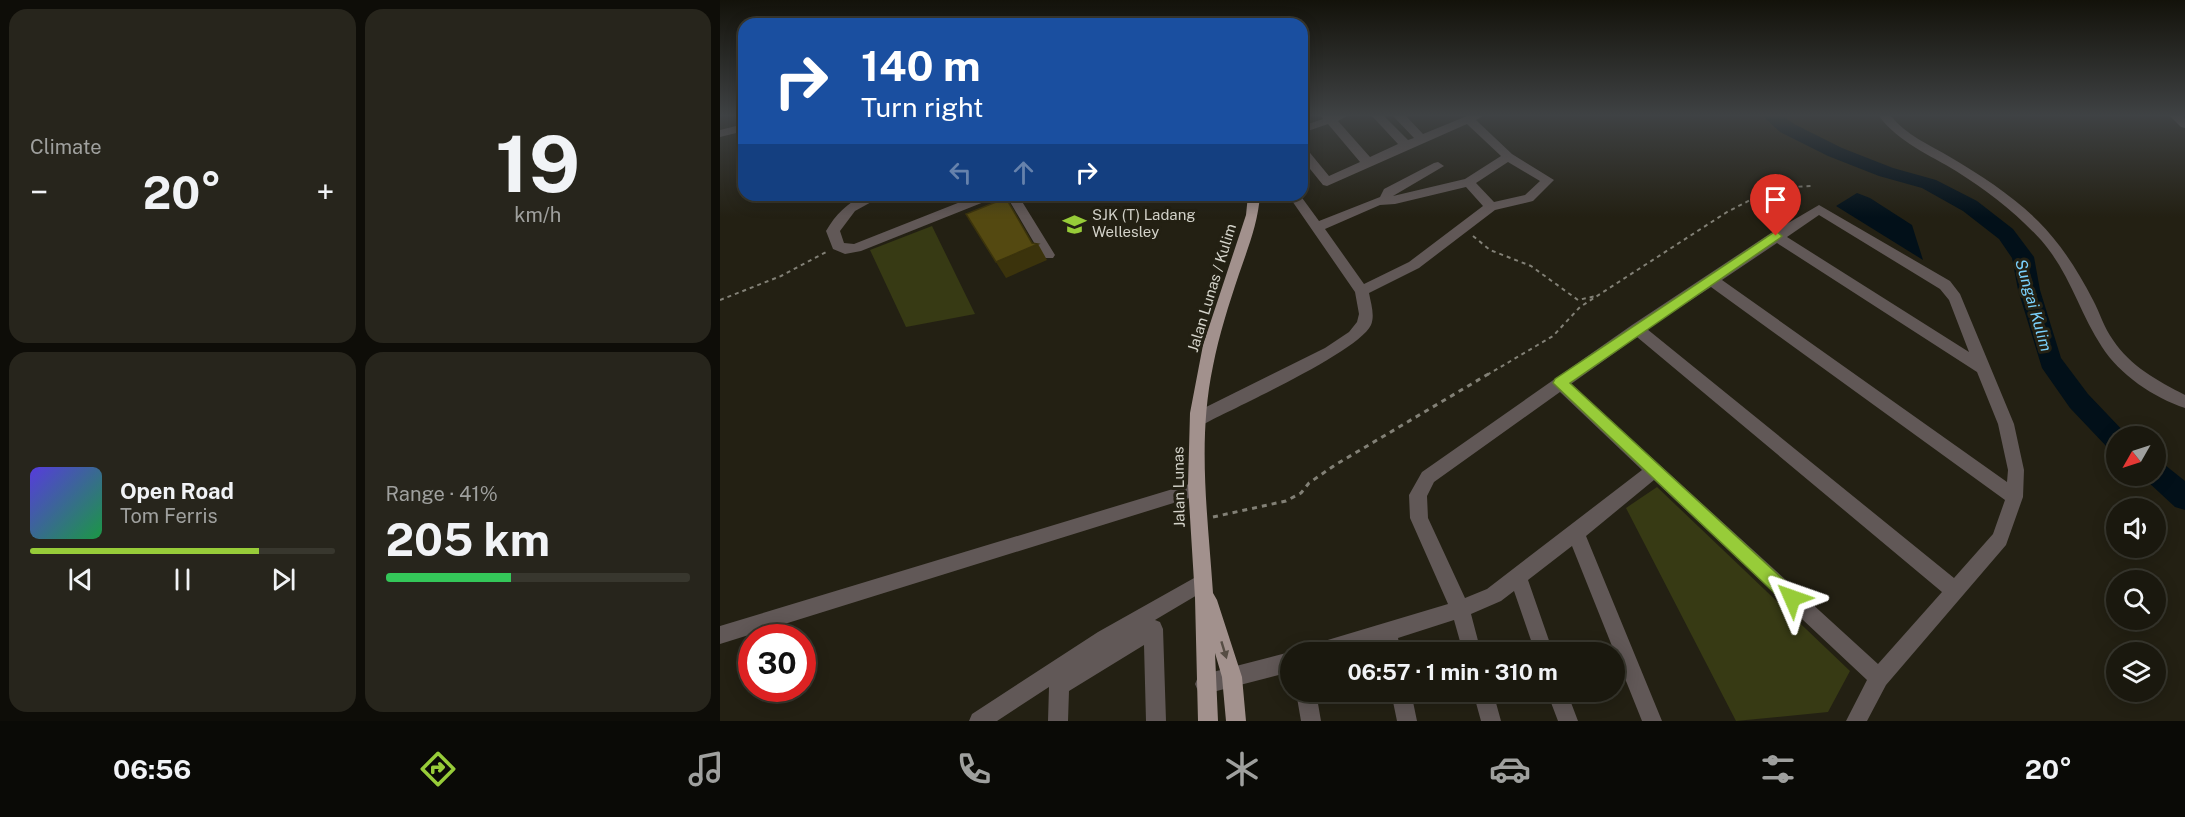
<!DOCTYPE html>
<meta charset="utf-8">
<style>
:root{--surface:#1a180e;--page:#27251c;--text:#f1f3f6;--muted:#9fa09e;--line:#38372e;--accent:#97cc39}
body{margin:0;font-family:"Public Sans",sans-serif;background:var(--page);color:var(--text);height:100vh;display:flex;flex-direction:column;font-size:22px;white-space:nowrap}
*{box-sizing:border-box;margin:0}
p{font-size:20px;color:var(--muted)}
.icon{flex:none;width:33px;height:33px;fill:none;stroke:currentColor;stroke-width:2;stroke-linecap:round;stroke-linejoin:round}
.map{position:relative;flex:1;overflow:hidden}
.panel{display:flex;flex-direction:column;gap:9px;padding:9px;background:#0e0d08;width:720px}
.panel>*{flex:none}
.top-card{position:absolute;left:18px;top:18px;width:570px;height:183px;border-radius:18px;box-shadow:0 3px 15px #0003,0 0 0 2px var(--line);background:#1a4fa0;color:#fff;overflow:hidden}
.needle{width:39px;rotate:231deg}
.controls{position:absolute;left:1386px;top:426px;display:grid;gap:12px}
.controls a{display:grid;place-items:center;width:60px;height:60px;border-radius:50%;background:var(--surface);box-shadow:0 3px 15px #0003,0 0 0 2px var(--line);font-size:30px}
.speed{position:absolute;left:18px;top:624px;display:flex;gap:12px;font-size:30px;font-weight:700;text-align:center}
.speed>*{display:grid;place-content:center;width:78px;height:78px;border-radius:50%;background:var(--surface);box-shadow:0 3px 15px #0003,0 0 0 2px var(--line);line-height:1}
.speed .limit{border:9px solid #d22;background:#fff;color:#111}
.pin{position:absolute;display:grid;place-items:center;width:51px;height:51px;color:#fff;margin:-62px -26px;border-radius:50% 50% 50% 0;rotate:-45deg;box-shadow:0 0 6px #0007}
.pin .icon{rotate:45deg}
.me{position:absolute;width:66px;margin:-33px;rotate:313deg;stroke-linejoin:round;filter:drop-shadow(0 0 4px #0008)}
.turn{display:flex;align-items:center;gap:21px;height:126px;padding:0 24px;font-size:27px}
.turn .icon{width:78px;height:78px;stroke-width:2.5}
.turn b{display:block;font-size:42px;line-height:51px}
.lanes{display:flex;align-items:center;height:57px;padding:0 24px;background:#0003;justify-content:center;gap:30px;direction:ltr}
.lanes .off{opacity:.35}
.big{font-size:45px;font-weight:700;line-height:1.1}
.panel .widget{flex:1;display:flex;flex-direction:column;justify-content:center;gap:9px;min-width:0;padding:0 21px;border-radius:18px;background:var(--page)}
.panel .dial{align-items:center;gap:0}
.dial b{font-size:78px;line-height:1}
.song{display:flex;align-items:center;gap:18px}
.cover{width:72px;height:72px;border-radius:9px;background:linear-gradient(135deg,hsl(250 70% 55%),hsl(140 70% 35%))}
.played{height:6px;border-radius:3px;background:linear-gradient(90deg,var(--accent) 75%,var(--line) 75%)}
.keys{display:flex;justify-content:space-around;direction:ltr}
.heat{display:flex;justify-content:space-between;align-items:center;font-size:33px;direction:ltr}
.charge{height:9px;border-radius:4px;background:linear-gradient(90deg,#34c759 41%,var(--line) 0)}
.panel .tiles{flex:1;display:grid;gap:9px;grid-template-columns:repeat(2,1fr)}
.trip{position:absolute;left:560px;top:642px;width:345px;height:60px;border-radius:30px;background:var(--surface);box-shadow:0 3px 15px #0003,0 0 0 2px var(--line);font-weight:700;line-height:60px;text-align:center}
.dock{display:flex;height:96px;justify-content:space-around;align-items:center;background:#0a0a06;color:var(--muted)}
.dock .icon{width:42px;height:42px}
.dock .selected{color:var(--accent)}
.dock b{font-size:27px;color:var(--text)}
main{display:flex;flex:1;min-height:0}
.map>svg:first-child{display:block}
</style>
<main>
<section class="panel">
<div class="tiles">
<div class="widget"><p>Climate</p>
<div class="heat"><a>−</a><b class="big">20°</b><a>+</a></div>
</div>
<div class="widget dial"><b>19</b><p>km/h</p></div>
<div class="widget">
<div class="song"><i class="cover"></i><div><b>Open Road</b><p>Tom Ferris</p></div></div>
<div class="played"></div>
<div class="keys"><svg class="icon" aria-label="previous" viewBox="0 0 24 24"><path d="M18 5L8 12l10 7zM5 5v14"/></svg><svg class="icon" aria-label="pause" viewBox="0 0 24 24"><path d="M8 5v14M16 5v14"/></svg><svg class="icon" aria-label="next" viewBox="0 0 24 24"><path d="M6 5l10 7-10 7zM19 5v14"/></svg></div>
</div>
<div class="widget"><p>Range · 41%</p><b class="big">205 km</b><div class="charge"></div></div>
</div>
</section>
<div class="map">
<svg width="1465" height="721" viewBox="0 0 1465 721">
<rect width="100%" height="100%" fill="#232013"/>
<path fill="#373a14" d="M 212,226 L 255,314 L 186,327 L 150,250 Z
M 937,487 L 1130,671 L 1108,712 L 1016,721 L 906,508 Z"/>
<path fill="#021019" d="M 1137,193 L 1150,198 L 1192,225 L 1203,260 L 1116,206 Z"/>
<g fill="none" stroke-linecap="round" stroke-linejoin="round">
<path fill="#021019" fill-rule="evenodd" d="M 1043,116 L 1063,116 L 1074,124 L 1122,148 L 1173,168 L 1216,180 L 1257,201 L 1293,229 L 1314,257 L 1320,290 L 1341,358 L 1368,394 L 1408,436 L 1396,436 L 1396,450 L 1387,447 L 1350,408 L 1322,368 L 1298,290 L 1292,258 L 1279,239 L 1243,211 L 1202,188 L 1159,176 L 1108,156 L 1060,132 Z
M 1436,461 L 1445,465 L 1465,481 L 1465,510 L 1455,507 L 1427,481 L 1424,476 L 1436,476 Z"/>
<path stroke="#828076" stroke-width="2" stroke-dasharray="4 4" stroke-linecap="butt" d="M 753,236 L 770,250 L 811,266 L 858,300 L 876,296
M 0,300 L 61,276 L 108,251
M 767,375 L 833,336 L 860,307 L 1007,212 L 1042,194 L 1071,187 L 1091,186"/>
<path stroke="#828076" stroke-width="3" stroke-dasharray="5 5" stroke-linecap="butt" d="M 493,517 L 566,501 L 581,493 L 589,483 L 615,465 L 770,373"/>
<path fill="#615857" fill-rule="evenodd" d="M 601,116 L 627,116 L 618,121 L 650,157 L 678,144 L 652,116 L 664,116 L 688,140 L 694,138 L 673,116 L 686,116 L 703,134 L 747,116 L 763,116 L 756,120 L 792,154 L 834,180 L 813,201 L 775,210 L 699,268 L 649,293 C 651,304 655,315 651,325 C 638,352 516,407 484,424 L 478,426 L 472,424 L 470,419 L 472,414 L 605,348 L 629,332 L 637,322 L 639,314 L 635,292 L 568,195 L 580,195 L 599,221 L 660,197 L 664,189 L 714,163 L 718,162 L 724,166 L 673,196 L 745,179 L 781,156 L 747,124 L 607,186 L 603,185 L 582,159 L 582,147 L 586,148 L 609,176 L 640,162 L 608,124 L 582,133 L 582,126 L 603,119 ZM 788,162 L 820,181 L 805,195 L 774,202 L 756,183 ZM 746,187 L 763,206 L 689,262 L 644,284 L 605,229 L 660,205 L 675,204 Z
M 1159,116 L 1171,116 C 1186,135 1210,145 1230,157 C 1262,176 1293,196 1318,221 C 1341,244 1358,271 1373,300 C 1380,313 1384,328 1393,340 C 1410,366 1438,381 1465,395 L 1465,408 C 1434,398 1399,374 1382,347 C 1359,312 1350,273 1321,240 C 1296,213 1268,191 1236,171 C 1210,155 1178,142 1159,116 Z
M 1450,116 L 1463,116 L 1465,119 L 1465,128 L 1461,127 Z
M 24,124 L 24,131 L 0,137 L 0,130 Z
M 145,195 L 164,195 L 135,211 L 120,231 L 124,243 L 134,244 L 258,195 L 276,195 L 274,198 L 141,251 L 125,254 L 113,249 L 106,231 C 116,214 127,203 145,195 Z
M 286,195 L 298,195 L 335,255 L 333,258 L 323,258 Z
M 1099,205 L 1230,281 L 1240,294 L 1294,424 L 1304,470 L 1303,497 L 1286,545 L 1166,685 L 1147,721 L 1126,721 L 1147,680 L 934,480 L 866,536 L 942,721 L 922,721 L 852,546 L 808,580 L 833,652 L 815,652 L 794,591 L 781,601 L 751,614 L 761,652 L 743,652 L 734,620 L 678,638 L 681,652 L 663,652 L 660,643 L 630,652 L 592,652 L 594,645 L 601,642 L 728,604 L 690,518 L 689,495 L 702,472 L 912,325 L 1051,233 ZM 1099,215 L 1220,289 L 1229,300 L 1249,352 L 1067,237 ZM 1057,243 L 1257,372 L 1278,424 L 1288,470 L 1287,482 L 1002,280 ZM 991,287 L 1285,500 L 1273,534 L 1234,578 L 927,329 ZM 917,337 L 1222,592 L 1158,664 L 851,384 ZM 840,392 L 922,470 L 767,589 L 745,598 L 708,518 L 707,496 L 714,482 Z
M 476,482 L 482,484 L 484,489 L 482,494 L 476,496 L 0,644 L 0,626 Z
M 483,573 L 489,576 L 492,582 L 489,588 L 435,620 L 440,622 L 443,629 L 446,721 L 426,721 L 424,645 L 349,691 L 348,721 L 328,721 L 329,687 L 277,721 L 249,721 L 252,714 L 378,632 Z
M 570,652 L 570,672 L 485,694 L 478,691 L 475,684 L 478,677 L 485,674 Z
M 576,692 L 596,692 L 601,721 L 581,721 Z
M 671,692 L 691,692 L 697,721 L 677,721 Z
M 753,692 L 773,692 L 781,721 L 761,721 Z
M 827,692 L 847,692 L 858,721 L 838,721 Z"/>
<path fill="#a2918d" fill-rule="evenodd" d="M 528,195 L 540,195 C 538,223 528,248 519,274 C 509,304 499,335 493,366 C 477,442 488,517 493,593 L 497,600 L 522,677 L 526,721 L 506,721 L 502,677 L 495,653 L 498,721 L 478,721 L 475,598 L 468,485 L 470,413 L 483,345 L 526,215 Z"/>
</g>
<path fill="#3b330c" d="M 318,244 L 327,260 L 286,278 L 276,262 Z"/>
<path fill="#544911" stroke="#3b330c" stroke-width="1.5" d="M 286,198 L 312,243 L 318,244 L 276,262 L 246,214 Z"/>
<defs><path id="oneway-solid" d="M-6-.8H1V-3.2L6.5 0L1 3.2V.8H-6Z" transform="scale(1.5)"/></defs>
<use fill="#564d44" href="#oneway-solid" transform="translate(504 650) rotate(73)"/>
<linearGradient id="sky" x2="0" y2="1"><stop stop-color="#13120a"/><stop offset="0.53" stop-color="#3f4244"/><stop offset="1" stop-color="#3f4244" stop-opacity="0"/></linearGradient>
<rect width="1465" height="217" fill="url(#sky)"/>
<path fill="#97cc39" stroke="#628525" stroke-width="1.5" d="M 1056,231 L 1062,236 L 1060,238 L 850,383 L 1078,593 L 1081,598 L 1078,604 L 1072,606 L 1066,604 L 833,383 L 835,379 Z"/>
<defs>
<symbol id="school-bare" viewBox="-9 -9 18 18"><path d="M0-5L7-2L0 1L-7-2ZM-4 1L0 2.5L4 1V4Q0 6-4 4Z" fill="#97cc39" stroke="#232013" stroke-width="2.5" paint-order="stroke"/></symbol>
</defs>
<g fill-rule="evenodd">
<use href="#school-bare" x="338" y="208" width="33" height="33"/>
</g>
<g text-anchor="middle" stroke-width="6" stroke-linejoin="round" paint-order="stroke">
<g font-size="15" fill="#d4d3ca" stroke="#232013" text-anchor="start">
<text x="372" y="220">SJK (T) Ladang<tspan x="372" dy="17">Wellesley</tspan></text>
</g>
<g font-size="15" fill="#d4d3ca" stroke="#232013">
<text transform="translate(492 288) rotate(-73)" y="5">Jalan Lunas / Kulim</text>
<text transform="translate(459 487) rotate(-91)" y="5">Jalan Lunas</text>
</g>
<g font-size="16" font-style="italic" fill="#7ad0fc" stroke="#232013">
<text transform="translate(1314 305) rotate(74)" y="6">Sungai Kulim</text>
</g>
</g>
</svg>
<div class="controls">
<a><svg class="needle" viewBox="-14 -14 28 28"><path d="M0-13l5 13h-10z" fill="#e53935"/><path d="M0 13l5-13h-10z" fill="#9fa09e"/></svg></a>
<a><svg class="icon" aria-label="sound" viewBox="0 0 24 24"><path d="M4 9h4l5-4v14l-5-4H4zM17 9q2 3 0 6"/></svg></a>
<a><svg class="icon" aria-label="search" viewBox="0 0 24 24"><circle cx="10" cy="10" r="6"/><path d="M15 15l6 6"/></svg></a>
<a><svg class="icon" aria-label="layers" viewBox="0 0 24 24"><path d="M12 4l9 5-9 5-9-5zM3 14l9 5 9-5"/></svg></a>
</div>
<div class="speed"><div class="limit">30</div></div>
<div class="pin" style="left:1056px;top:236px;background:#d93025"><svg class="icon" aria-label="arrive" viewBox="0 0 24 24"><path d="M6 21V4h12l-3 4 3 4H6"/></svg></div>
<svg class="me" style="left:1072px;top:598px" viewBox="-20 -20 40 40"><path d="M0-17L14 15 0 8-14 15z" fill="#97cc39" stroke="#fff" stroke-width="4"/></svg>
<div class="trip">06:57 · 1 min · 310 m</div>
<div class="top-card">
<div class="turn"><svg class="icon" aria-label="right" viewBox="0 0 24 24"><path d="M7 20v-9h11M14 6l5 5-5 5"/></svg><div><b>140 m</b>Turn right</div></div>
<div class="lanes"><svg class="icon off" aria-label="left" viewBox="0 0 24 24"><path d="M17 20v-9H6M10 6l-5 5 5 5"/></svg><svg class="icon off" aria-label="ahead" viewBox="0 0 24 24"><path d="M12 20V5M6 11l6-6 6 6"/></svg><svg class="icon" aria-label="right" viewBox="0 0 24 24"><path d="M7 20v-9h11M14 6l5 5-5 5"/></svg></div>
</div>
</div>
</main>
<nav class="dock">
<b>06:56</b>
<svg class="icon selected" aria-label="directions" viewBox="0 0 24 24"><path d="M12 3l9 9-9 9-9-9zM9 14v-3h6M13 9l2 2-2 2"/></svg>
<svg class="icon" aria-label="music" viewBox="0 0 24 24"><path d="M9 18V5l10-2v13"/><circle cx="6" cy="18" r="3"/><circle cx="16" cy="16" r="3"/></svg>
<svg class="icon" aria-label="phone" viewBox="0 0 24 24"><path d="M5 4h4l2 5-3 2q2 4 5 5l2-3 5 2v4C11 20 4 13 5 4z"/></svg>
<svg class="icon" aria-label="climate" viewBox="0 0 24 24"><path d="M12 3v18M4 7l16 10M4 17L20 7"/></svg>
<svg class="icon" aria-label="car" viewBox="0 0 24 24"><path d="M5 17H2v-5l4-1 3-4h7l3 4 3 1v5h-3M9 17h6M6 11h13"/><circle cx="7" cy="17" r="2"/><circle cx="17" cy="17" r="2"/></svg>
<svg class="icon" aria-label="filters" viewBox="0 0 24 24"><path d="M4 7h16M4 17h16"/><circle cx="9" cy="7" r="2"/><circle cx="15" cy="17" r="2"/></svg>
<b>20°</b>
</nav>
